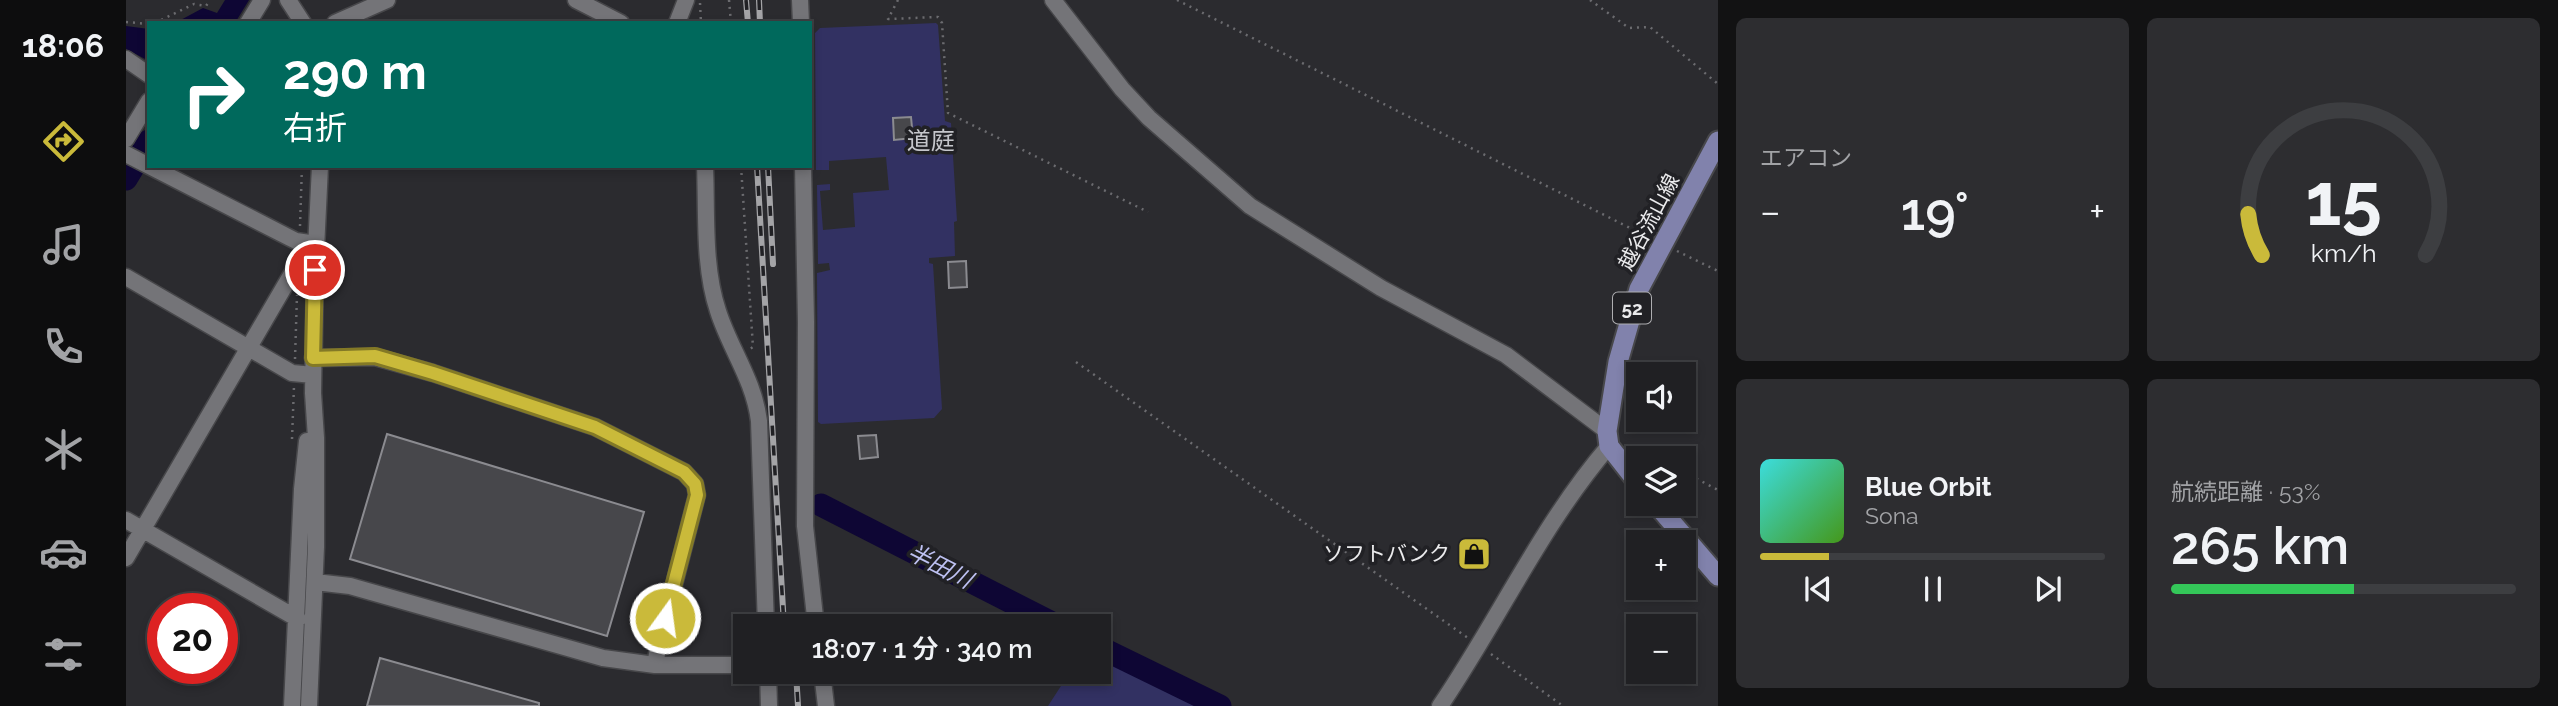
<!DOCTYPE html>
<html lang="ja">
<meta charset="utf-8">
<style>
:root{--surface:#202023;--page:#2d2d30;--text:#f1f3f6;--muted:#a2a3a6;--line:#3d3e41;--accent:#caba3a}
body{margin:0;font-family:Raleway,"Noto Sans JP",sans-serif;background:var(--page);color:var(--text);height:100vh;display:flex;flex-direction:column;font-size:26px;white-space:nowrap}
*{box-sizing:border-box;margin:0}
p{font-size:23px;color:var(--muted)}
.icon{flex:none;width:38px;height:38px;fill:none;stroke:currentColor;stroke-width:2;stroke-linecap:round;stroke-linejoin:round}
.map{position:relative;flex:1;overflow:hidden}
.details{display:flex;flex-direction:column;gap:18px;padding:18px;background:#121213;width:840px}
.details>*{flex:none}
.banner{position:absolute;left:21px;top:21px;width:665px;height:147px;border-radius:0px;box-shadow:0 4px 10px #0003,0 0 0 2px var(--line);background:#00695c;color:#fff;overflow:hidden}
.controls{position:absolute;left:1500px;top:362px;display:grid;gap:14px}
.controls a{display:grid;place-items:center;width:70px;height:70px;border-radius:0px;background:var(--surface);box-shadow:0 4px 10px #0003,0 0 0 2px var(--line);font-size:35px}
.speed{position:absolute;left:21px;top:593px;display:flex;gap:14px;font-size:35px;font-weight:700;text-align:center}
.speed>*{display:grid;place-content:center;width:91px;height:91px;border-radius:50%;background:var(--surface);box-shadow:0 4px 10px #0003,0 0 0 2px var(--line);line-height:1}
.speed .limit{border:10px solid #d22;background:#fff;color:#111}
.pin{position:absolute;display:grid;place-items:center;width:60px;height:60px;color:#fff;margin:-30px;border:4px solid #fff;border-radius:50%;box-shadow:0 2px 7px #0007}
.me{position:absolute;width:77px;margin:-38px;rotate:14deg;stroke-linejoin:round;filter:drop-shadow(0 0 5px #0008)}
.turn{display:flex;align-items:center;gap:24px;height:147px;padding:0 21px;font-size:32px}
.turn .icon{width:91px;height:91px;stroke-width:2.5}
.turn b{display:block;font-size:49px;line-height:60px}
.big{font-size:52px;font-weight:600;line-height:1.1}
.details .tile{flex:1;display:flex;flex-direction:column;justify-content:center;gap:10px;min-width:0;padding:0 24px;border-radius:10px;background:var(--page)}
.details .dial{align-items:center;gap:0}
.dial svg{height:182px;overflow:visible;fill:none;stroke:var(--line);stroke-width:7;stroke-linecap:round;text-anchor:middle}
.dial text{fill:var(--text);stroke:none}
.song{display:flex;align-items:center;gap:21px}
.cover{width:84px;height:84px;border-radius:10px;background:linear-gradient(135deg,hsl(180 70% 55%),hsl(100 70% 35%))}
.played{height:7px;border-radius:4px;background:linear-gradient(90deg,var(--accent) 20%,var(--line) 20%)}
.keys{display:flex;justify-content:space-around;direction:ltr}
.heat{display:flex;justify-content:space-between;align-items:center;font-size:38px;direction:ltr}
.charge{height:10px;border-radius:5px;background:linear-gradient(90deg,#34c759 53%,var(--line) 0)}
.details .tiles{flex:1;display:grid;gap:18px;grid-template-columns:repeat(2,1fr)}
.trip{position:absolute;left:607px;top:614px;width:378px;height:70px;border-radius:0px;background:var(--surface);box-shadow:0 4px 10px #0003,0 0 0 2px var(--line);font-weight:600;line-height:70px;text-align:center}
main{display:flex;flex:1;min-height:0}
.tab-bar{display:flex;flex-direction:column;width:126px;justify-content:space-around;align-items:center;background:#0d0d0e;color:var(--muted)}
.tab-bar .icon{width:49px;height:49px}
.tab-bar .on{color:var(--accent)}
.tab-bar b{font-size:32px;color:var(--text)}
.map>svg:first-child{display:block}
</style>
<main>
<nav class="tab-bar">
<b>18:06</b>
<svg class="icon on" aria-label="directions" viewBox="0 0 24 24"><path d="M12 3l9 9-9 9-9-9zM9 14v-3h6M13 9l2 2-2 2"/></svg>
<svg class="icon" aria-label="music" viewBox="0 0 24 24"><path d="M9 18V5l10-2v13"/><circle cx="6" cy="18" r="3"/><circle cx="16" cy="16" r="3"/></svg>
<svg class="icon" aria-label="phone" viewBox="0 0 24 24"><path d="M5 4h4l2 5-3 2q2 4 5 5l2-3 5 2v4C11 20 4 13 5 4z"/></svg>
<svg class="icon" aria-label="climate" viewBox="0 0 24 24"><path d="M12 3v18M4 7l16 10M4 17L20 7"/></svg>
<svg class="icon" aria-label="car" viewBox="0 0 24 24"><path d="M5 17H2v-5l4-1 3-4h7l3 4 3 1v5h-3M9 17h6M6 11h13"/><circle cx="7" cy="17" r="2"/><circle cx="17" cy="17" r="2"/></svg>
<svg class="icon" aria-label="filters" viewBox="0 0 24 24"><path d="M4 7h16M4 17h16"/><circle cx="9" cy="7" r="2"/><circle cx="15" cy="17" r="2"/></svg>
</nav>
<div class="map">
<svg width="1592" height="706" viewBox="0 0 1592 706">
<rect width="100%" height="100%" fill="#2b2b2f"/>
<path fill="#323162" d="M 810,23 L 812,25 L 819,121 L 825,123 L 831,221 L 828,222 L 829,256 L 803,258 L 803,263 L 807,264 L 816,409 L 808,418 L 695,424 L 692,422 L 691,273 L 704,270 L 703,263 L 692,264 L 691,185 L 704,184 L 704,190 L 694,191 L 697,230 L 729,227 L 727,193 L 763,190 L 760,157 L 703,161 L 703,170 L 690,170 L 689,33 L 694,28 Z
M 973,653 L 1075,706 L 922,706 L 944,672 L 973,672 Z"/>
<path fill="#0e0634" d="M 99,0 L 123,0 L 109,23 L 49,23 L 77,8 L 91,13 Z
M 0,26 L 23,29 L 23,61 L 0,49 Z"/>
<g fill="none" stroke-linecap="round" stroke-linejoin="round">
<path stroke="#0e0634" stroke-width="23" d="M 0,179 L 23,141
M 695,505 L 932,626
M 973,647 L 1094,706"/>
</g>
<path fill="#47474b" stroke="#8b8b90" stroke-width="2" d="M 785,117 L 787,138 L 768,140 L 767,118 Z
M 840,261 L 841,287 L 823,288 L 822,262 Z
M 261,434 L 518,512 L 481,636 L 224,559 Z
M 750,435 L 752,457 L 734,459 L 732,436 Z
M 254,658 L 413,703 L 413,706 L 241,706 Z"/>
<g fill="none" stroke-linecap="round" stroke-linejoin="round">
<defs>
<path id="minor" d="M 162,0 L 177,23
M 450,0 L 495,23
M 674,0 L 675,23
M 927,0 L 996,89 L 1023,118 L 1124,206 L 1255,288 L 1380,355 L 1481,431
M 122,23 L 136,0
M 209,23 L 261,0
M 551,23 L 560,0
M 0,59 L 23,75
M 0,139 L 23,101
M 0,154 L 33,171
M 36,166 L 33,171 L 170,241 L 190,244
M 579,166 C 581,213 577,266 592,311 C 604,349 628,380 633,421 L 640,626
M 677,166 L 680,322 L 679,526 L 690,626
M 0,277 L 166,373 L 187,375
M 187,358 L 249,357 L 307,373 L 469,427 L 558,472 L 569,484 L 571,495 L 533,643 L 529,665
M 0,520 L 172,619
M 0,558 L 168,270 L 189,270
M 189,582 L 224,586 L 477,658 L 529,665 L 620,665
M 642,672 L 643,706
M 696,672 L 700,706
M 166,706 L 176,489 L 181,441
M 183,706 L 190,547 L 190,438 L 187,393 L 189,270 L 194,166
M 1314,706 C 1372,621 1416,524 1483,446"/>
<path id="major" d="M 1512,483 L 1483,446 L 1481,431 L 1492,362 L 1513,289 L 1592,141
M 1530,504 L 1592,576"/>
</defs>
<use href="#minor" stroke="#47474a" stroke-width="19"/>
<use href="#major" stroke="#47474a" stroke-width="23"/>
<path stroke="#6b6b6f" stroke-width="2.5" stroke-dasharray="2 5" stroke-linecap="butt" d="M 603,0 L 605,23
M 772,0 L 762,19 L 812,17 L 816,23 L 822,113 L 1022,212
M 1051,0 L 1524,238
M 1464,0 L 1503,28 L 1524,27 L 1592,84
M 574,3 L 575,23
M 0,22 L 23,24
M 29,23 L 68,4 L 80,6 L 84,0
M 615,166 L 627,347 L 624,349
M 174,226 L 176,166
M 1551,251 L 1592,271
M 169,359 L 171,295
M 950,362 L 1342,638
M 166,439 L 168,386
M 1558,472 L 1592,490
M 1365,654 L 1437,706"/>
<use href="#minor" stroke="#747478" stroke-width="16"/>
<use href="#major" stroke="#8182ac" stroke-width="19"/>
<defs>
<path id="rail" d="M 620,0 L 622,23
M 633,0 L 634,23
M 631,166 L 658,626
M 642,166 L 647,264
M 670,672 L 672,706"/>
</defs>
<use href="#rail" stroke="#a4a4a7" stroke-width="6"/>
<use href="#rail" stroke="#212125" stroke-width="3.5" stroke-dasharray="10" stroke-linecap="butt"/>
</g>
<g fill="none" stroke-linecap="round" stroke-linejoin="round">
<defs>
<path id="route" d="M 189,270 L 187,358 L 249,356 L 307,373 L 469,427 L 558,472 L 569,484 L 571,495 L 539,618"/>
</defs>
<use href="#route" stroke="#837926" stroke-width="18"/>
<use href="#route" stroke="#caba3a" stroke-width="12"/>
</g>
<defs>
<symbol id="shop-square" viewBox="-11 -11 22 22"><rect x="-9" y="-9" width="18" height="18" rx="4" fill="#caba3a" stroke="#212125"/><path d="M-5-2.5h2.3a2.7 3.5 0 0 1 5.4 0H5L5.5 6h-11ZM-1.5-2.5h3a1.5 2.3 0 0 0-3 0Z" fill="#111"/></symbol>
</defs>
<g fill-rule="evenodd">
<use href="#shop-square" x="1329" y="535" width="38" height="38"/>
</g>
<g text-anchor="middle" stroke-width="7" stroke-linejoin="round" paint-order="stroke">
<rect fill="#212125" stroke="#aeaeb1" stroke-width="2" x="1487" y="292.5" width="38" height="31" rx="5"/>
<g font-size="19" font-weight="bold" fill="#ebebed">
<text x="1506" y="315">52</text>
</g>
<g font-size="21" fill="#ebebed" stroke="#212125">
<text transform="translate(1523 222) rotate(-62)" y="7">越谷流山線</text>
</g>
<g font-size="21" fill="#ebebed" stroke="#212125" text-anchor="end">
<text x="1324" y="561">ソフトバンク</text>
</g>
<g font-size="23" font-style="italic" fill="#bec1f2" stroke="#212125">
<text transform="translate(814 566) rotate(27)" y="8">半田川</text>
</g>
<g font-size="24" fill="#c5c6cb" stroke="#212125">
<text x="805" y="149">道庭</text>
</g>
</g>
</svg>
<div class="controls">
<a><svg class="icon" aria-label="sound" viewBox="0 0 24 24"><path d="M4 9h4l5-4v14l-5-4H4zM17 9q2 3 0 6"/></svg></a>
<a><svg class="icon" aria-label="layers" viewBox="0 0 24 24"><path d="M12 4l9 5-9 5-9-5zM3 14l9 5 9-5"/></svg></a>
<a>+</a>
<a>−</a>
</div>
<div class="speed"><div class="limit">20</div></div>
<div class="pin" style="left:189px;top:270px;background:#d93025"><svg class="icon" aria-label="arrive" viewBox="0 0 24 24"><path d="M6 21V4h12l-3 4 3 4H6"/></svg></div>
<svg class="me" style="left:539px;top:618px" viewBox="-20 -20 40 40"><circle r="17" fill="#caba3a" stroke="#fff" stroke-width="3"/><path d="M0-11L8 9 0 5-8 9z" fill="#fff"/></svg>
<div class="trip">18:07 · 1 分 · 340 m</div>
<div class="banner">
<div class="turn"><svg class="icon" aria-label="right" viewBox="0 0 24 24"><path d="M7 20v-9h11M14 6l5 5-5 5"/></svg><div><b>290 m</b>右折</div></div>
</div>
</div>
<section class="details">
<div class="tiles">
<div class="tile"><p>エアコン</p>
<div class="heat"><a>−</a><b class="big">19°</b><a>+</a></div>
</div>
<div class="tile dial"><svg viewBox="0 0 100 80">
<path d="M14 69A42 42 0 1 1 86 69"/>
<path d="M14 69A42 42 0 0 1 8 51" stroke="#caba3a"/>
<text x="50" y="56" font-size="32" font-weight="700">15</text>
<text x="50" y="72" font-size="11">km/h</text>
</svg></div>
<div class="tile">
<div class="song"><i class="cover"></i><div><b>Blue Orbit</b><p>Sona</p></div></div>
<div class="played"></div>
<div class="keys"><svg class="icon" aria-label="previous" viewBox="0 0 24 24"><path d="M18 5L8 12l10 7zM5 5v14"/></svg><svg class="icon" aria-label="pause" viewBox="0 0 24 24"><path d="M8 5v14M16 5v14"/></svg><svg class="icon" aria-label="next" viewBox="0 0 24 24"><path d="M6 5l10 7-10 7zM19 5v14"/></svg></div>
</div>
<div class="tile"><p>航続距離 · 53%</p><b class="big">265 km</b><div class="charge"></div></div>
</div>
</section>
</main>
